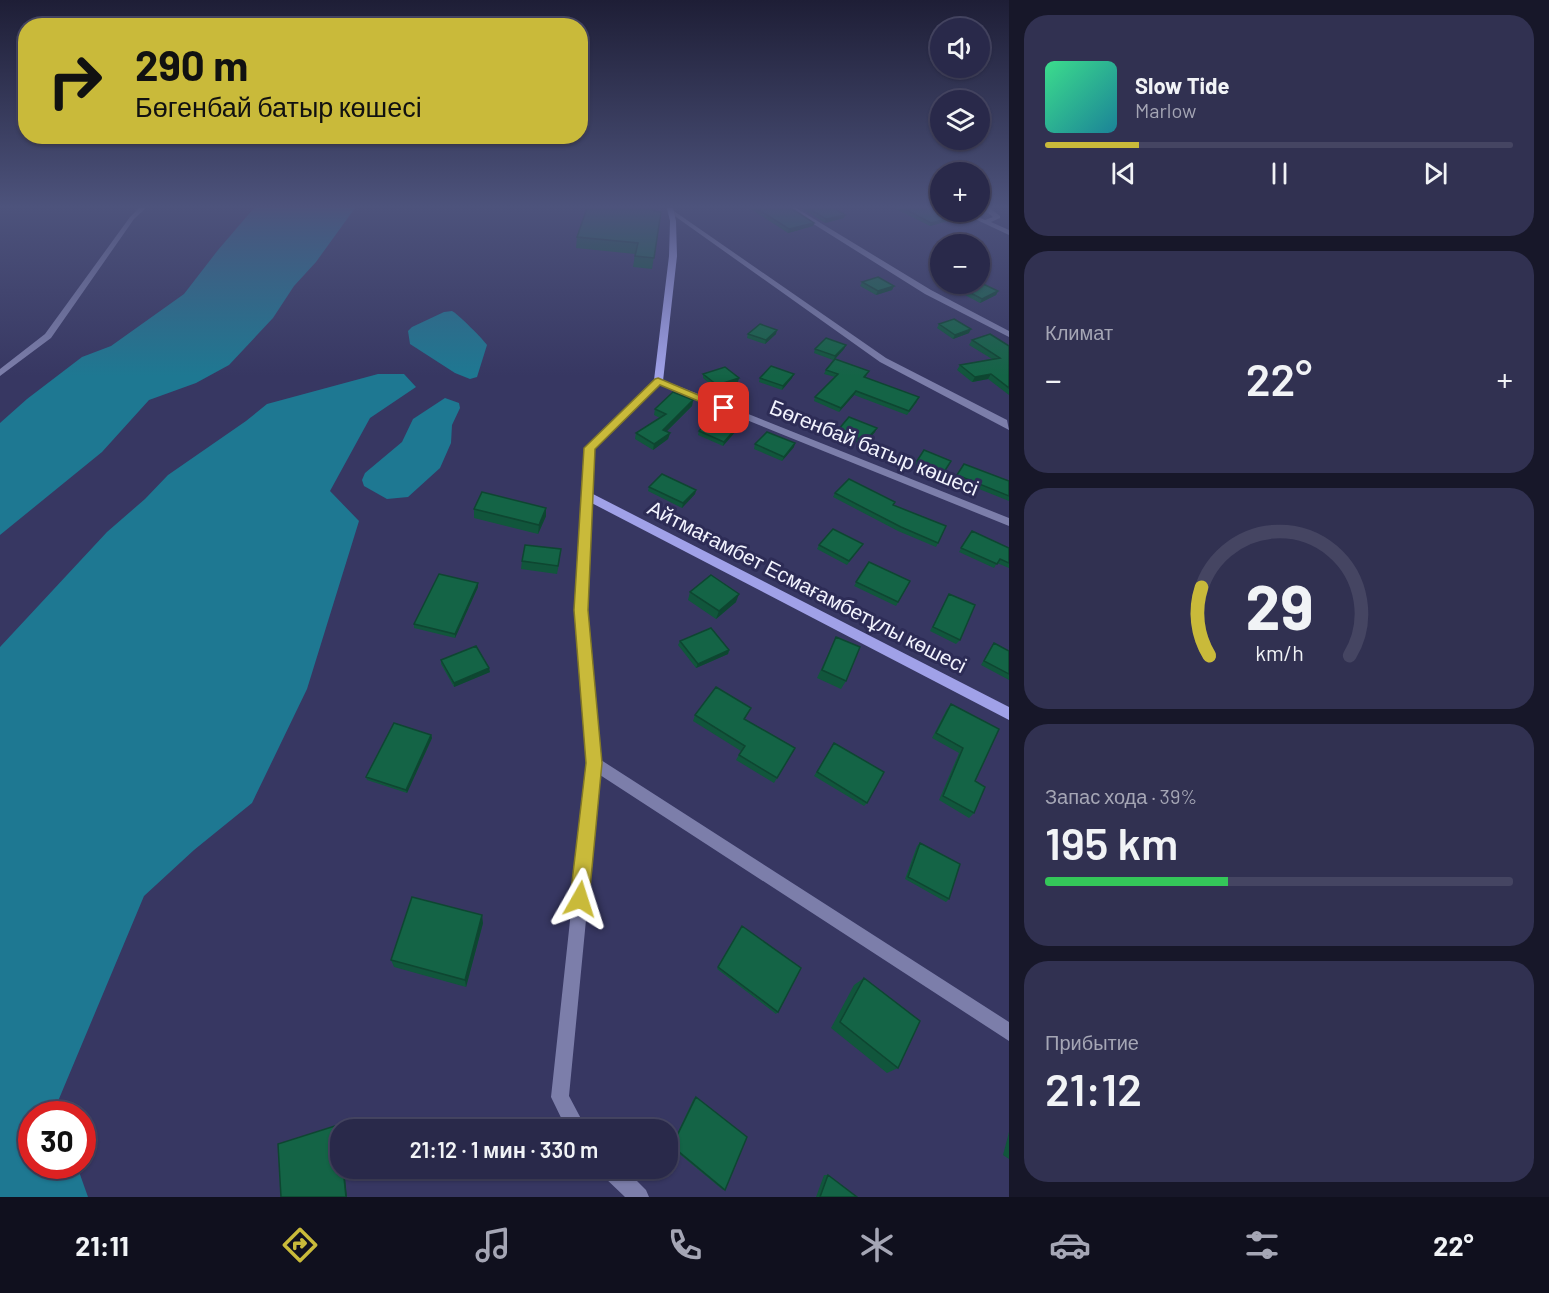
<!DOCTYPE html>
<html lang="ru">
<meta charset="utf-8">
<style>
:root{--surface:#29294a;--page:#313151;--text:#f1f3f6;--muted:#a5a6b5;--line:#454562;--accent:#c9ba3a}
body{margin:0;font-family:Barlow,sans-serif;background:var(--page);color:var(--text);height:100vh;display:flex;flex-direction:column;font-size:22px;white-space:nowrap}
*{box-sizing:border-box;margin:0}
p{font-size:20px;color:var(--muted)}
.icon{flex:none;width:33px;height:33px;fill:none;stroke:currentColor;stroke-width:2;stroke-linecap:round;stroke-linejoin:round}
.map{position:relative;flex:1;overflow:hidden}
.sheet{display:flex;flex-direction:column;gap:15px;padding:15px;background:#171729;width:540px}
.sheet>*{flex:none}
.banner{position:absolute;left:18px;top:18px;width:570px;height:126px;border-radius:24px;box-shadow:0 2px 4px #0004,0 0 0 2px var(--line);background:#c9ba3a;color:#111;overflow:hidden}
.fabs{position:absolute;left:930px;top:18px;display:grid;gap:12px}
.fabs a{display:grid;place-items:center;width:60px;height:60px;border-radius:50%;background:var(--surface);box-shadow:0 2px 4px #0004,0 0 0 2px var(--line);font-size:30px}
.speed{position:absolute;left:18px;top:1101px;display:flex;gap:12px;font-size:30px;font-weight:700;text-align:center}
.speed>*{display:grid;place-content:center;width:78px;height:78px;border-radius:50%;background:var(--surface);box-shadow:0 2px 4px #0004,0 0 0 2px var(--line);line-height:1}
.speed .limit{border:9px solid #d22;background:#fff;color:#111}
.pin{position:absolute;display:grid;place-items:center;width:51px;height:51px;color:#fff;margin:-26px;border-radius:12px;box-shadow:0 3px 9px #0006}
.me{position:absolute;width:66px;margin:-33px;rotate:6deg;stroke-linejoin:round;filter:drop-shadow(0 0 4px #0008)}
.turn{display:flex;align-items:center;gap:21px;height:126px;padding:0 18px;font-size:27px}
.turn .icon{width:78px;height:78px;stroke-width:2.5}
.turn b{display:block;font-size:42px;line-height:51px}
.big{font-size:45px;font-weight:600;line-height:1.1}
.sheet .card{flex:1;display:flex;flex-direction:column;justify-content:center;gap:9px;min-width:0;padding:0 21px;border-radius:24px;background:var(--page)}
.sheet .dial{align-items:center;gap:0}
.dial svg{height:156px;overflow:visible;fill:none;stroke:var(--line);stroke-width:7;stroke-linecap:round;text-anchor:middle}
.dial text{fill:var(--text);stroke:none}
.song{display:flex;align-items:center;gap:18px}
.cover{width:72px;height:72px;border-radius:9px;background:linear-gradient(135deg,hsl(150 70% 55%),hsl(190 70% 35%))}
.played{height:6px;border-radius:3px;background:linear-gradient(90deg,var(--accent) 20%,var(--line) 20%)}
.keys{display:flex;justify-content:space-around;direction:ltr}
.heat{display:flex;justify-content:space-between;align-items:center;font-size:33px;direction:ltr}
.charge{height:9px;border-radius:4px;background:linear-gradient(90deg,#34c759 39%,var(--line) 0)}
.trip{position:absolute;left:330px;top:1119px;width:348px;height:60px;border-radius:24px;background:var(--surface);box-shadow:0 2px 4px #0004,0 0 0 2px var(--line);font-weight:600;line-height:60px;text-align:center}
.tabs{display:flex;height:96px;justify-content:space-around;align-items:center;background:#10101e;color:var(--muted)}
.tabs .icon{width:42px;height:42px}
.tabs .selected{color:var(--accent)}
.tabs b{font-size:27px;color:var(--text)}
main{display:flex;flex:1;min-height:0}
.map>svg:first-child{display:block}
</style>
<main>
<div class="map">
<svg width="1009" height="1197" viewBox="0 0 1009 1197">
<rect width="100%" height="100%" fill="#373762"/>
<path fill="#1e7892" d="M 254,208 L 355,208 L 316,262 L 294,286 L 273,318 L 229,365 L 196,383 L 149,400 L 102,452 L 0,535 L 0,423 L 27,399 L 82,357 L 111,346 L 184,294 L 218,250 Z
M 452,311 C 457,313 484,340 487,345 L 477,377 L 470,379 L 455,373 L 410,344 L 408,331 L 412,327 L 444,312 Z
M 378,374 L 404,374 L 416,387 L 370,418 L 330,491 L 359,521 L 307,689 L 252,803 L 194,850 L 144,896 L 56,1106 L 59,1114 L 32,1114 L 32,1166 L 77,1166 L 88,1197 L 0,1197 L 0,647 L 107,532 L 145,499 L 168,475 L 246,421 L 267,404 Z
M 445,398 L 459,403 L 460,408 L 452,425 L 451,443 L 440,468 L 408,497 L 387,499 L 364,486 L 362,480 L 365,473 L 402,442 L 413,419 Z"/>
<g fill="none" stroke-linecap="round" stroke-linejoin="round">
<path fill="#7c7eaa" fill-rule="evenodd" d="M 139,208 L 146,208 L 134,219 L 51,338 L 0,376 L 0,369 L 45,334 L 130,217 Z
M 788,208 L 796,208 L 931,290 L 1009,331 L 1009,337 L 925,294 Z
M 982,208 L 990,208 L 1000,216 L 1000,218 L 991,222 L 1009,230 L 1009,235 L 960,212 L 967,212 L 985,220 L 993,217 Z
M 671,209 L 886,358 L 1007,420 L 1009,430 L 880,362 L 669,212 L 668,211 Z
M 658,378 L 1009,518 L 1009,526 L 655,383 L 653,381 Z
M 586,491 L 591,495 L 587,611 L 601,760 L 1009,1022 L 1009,1041 L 600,775 L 569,1096 L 587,1130 L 567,1130 L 551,1097 L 587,763 L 575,611 L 581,495 Z
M 599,1168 L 624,1168 L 646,1190 L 649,1197 L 625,1197 L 602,1175 Z"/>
<path fill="#a0a1e8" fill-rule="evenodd" d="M 667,208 L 673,208 L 676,221 L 677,256 L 663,381 L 594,449 L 591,493 L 1009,707 L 1009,720 L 582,498 L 581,495 L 584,448 L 654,380 L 669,256 L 670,221 Z"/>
</g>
<path fill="#11563c" d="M 749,208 L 791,208 L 814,223 L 813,226 L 788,233 Z
M 801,208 L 834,208 L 845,215 L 844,218 L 825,223 Z
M 894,208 L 931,208 L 950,218 L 948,221 L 930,226 Z
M 654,211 L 661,212 L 652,269 L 633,267 L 635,254 L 576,248 L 577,237 Z
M 862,282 L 894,286 L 892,290 L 876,295 L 860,286 Z
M 965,290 L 998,291 L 996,295 L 980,303 L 963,294 Z
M 939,324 L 969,333 L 953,339 L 937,328 Z
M 748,334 L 776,334 L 765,344 L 747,338 Z
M 972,340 L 1009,346 L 1009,395 L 988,379 L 972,382 L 957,370 L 960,365 L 992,359 L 969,345 Z
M 846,345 L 844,349 L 835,359 L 867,375 L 865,378 L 917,402 L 907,415 L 854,395 L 839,412 L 814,401 L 815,397 L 835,377 L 824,374 L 826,370 L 833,360 L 814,353 L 815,349 Z
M 703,374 L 738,382 L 716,389 L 703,378 Z
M 760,378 L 792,378 L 782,390 L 759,382 Z
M 693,400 L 692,406 L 666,432 L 670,433 L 668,439 L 653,450 L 635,439 L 636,433 L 660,418 L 654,415 L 655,409 Z
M 838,430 L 875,432 L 863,445 L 836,434 Z
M 699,431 L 736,431 L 723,446 L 698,435 Z
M 755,444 L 794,447 L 782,461 L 754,449 Z
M 917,461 L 951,461 L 941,476 L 915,465 Z
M 964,464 L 1009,481 L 1009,501 L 954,479 Z
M 649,487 L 696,490 L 695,494 L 682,508 L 648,491 Z
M 835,493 L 894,505 L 938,543 L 936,547 L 898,531 L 833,497 Z
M 546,508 L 546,516 L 538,534 L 474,518 L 474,509 Z
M 972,531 L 1009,548 L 1009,568 L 997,563 L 994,568 L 959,552 Z
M 863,544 L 847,565 L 817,549 L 819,545 Z
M 560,558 L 557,574 L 521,569 L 522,561 Z
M 869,562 L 910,581 L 896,606 L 854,586 Z
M 478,587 L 455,638 L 414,628 L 414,624 Z
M 690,592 L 736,602 L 716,619 L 688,600 Z
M 949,594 L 960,640 L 956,644 L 930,631 Z
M 836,637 L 846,681 L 841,689 L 817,678 Z
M 680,641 L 729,650 L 728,654 L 696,668 L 678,645 Z
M 994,643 L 1009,651 L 1009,680 L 981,665 L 991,647 Z
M 441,660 L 490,672 L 454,687 L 441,664 Z
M 951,704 L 975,781 L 974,813 L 969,818 L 939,800 L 959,753 L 932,738 L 947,709 Z
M 748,713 L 745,719 L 795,748 L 774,783 L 736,760 L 741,751 L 693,721 L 695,715 Z
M 431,735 L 432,738 L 407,793 L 367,780 L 366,777 Z
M 834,743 L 867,803 L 864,806 L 814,776 Z
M 920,843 L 949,899 L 946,902 L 905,879 L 917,846 Z
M 483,923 L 466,987 L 394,967 L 391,960 Z
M 742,926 L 778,1012 L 776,1014 L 717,969 Z
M 864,978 L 898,1068 L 887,1073 L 831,1028 L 854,985 Z
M 696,1097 L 725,1190 L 723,1190 L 671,1147 L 694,1098 Z
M 1009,1132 L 1009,1159 L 1003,1155 Z
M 824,1175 L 828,1175 L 857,1197 L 816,1197 Z"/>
<path fill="#0e4631" d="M 845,215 L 844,218 L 825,223 L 826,219 Z
M 950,218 L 948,221 L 930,226 L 931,223 Z
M 814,223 L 813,226 L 788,233 L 789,229 Z
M 894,286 L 892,290 L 876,295 L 878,291 Z
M 998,291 L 996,295 L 980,303 L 982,299 Z
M 971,329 L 969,333 L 953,339 L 955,335 Z
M 777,330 L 776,334 L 765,344 L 766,340 Z
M 846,345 L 844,349 L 834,360 L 835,356 Z
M 794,374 L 792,378 L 782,390 L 783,386 Z
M 991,374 L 988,379 L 972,382 L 975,377 Z
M 739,378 L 738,382 L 716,389 L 717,385 Z
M 856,391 L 854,395 L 839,412 L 841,408 Z
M 693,400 L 692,406 L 662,436 L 663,430 Z
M 737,427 L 736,431 L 723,446 L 724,442 Z
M 877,428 L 875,432 L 863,445 L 865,441 Z
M 670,433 L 668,439 L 653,450 L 654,444 Z
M 795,443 L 794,447 L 782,461 L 784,457 Z
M 696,490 L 695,494 L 682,508 L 683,503 Z
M 546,508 L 546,516 L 538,534 L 539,525 Z
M 478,583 L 478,587 L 455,638 L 455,634 Z
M 739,594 L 736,602 L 716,619 L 719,611 Z
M 729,650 L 728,654 L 696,668 L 698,664 Z
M 489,668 L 490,672 L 454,687 L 454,683 Z
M 431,735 L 432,738 L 407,793 L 406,790 Z
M 482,915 L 483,923 L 466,987 L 465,980 Z
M 338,1125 L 340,1126 L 340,1148 Z
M 343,1168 L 344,1168 L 347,1197 L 346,1197 Z"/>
<path fill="#146446" stroke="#0e4631" stroke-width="1.5" d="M 587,208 L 655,208 L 654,211 L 661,212 L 654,258 L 635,256 L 638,243 L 577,237 Z
M 756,208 L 791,208 L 814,223 L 789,229 Z
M 808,208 L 834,208 L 845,215 L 826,219 Z
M 903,208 L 931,208 L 950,218 L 931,223 Z
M 878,277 L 894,286 L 878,291 L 862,282 Z
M 981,283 L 998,291 L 982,299 L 965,290 Z
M 954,319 L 971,329 L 955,335 L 939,324 Z
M 760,324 L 777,330 L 766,340 L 748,334 Z
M 990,334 L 1009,346 L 1009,388 L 991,374 L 975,377 L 960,365 L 1000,358 L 972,340 Z
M 826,338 L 846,345 L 835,356 L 815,349 Z
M 835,359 L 869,371 L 864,377 L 919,397 L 909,411 L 856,391 L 841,408 L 815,397 L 838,374 L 826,370 Z
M 771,366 L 794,374 L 783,386 L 760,378 Z
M 725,367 L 739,378 L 717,385 L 703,374 Z
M 673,392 L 693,400 L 663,430 L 670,433 L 654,444 L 636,433 L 666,414 L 655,409 Z
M 713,417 L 737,427 L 724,442 L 699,431 Z
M 849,417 L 877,428 L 865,441 L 838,430 Z
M 767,432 L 795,443 L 784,457 L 755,444 Z
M 924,450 L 951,461 L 944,472 L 917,461 Z
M 964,464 L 1009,481 L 1009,496 L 957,475 Z
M 662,474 L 696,490 L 683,503 L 649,487 Z
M 849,479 L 895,502 L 893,505 L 946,526 L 938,543 L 901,527 L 835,493 Z
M 482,492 L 546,508 L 539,525 L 474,509 Z
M 833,529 L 863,544 L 849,561 L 819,545 Z
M 972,531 L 1009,548 L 1009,563 L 1000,559 L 997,564 L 961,548 Z
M 525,545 L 561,549 L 558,566 L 522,561 Z
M 869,562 L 910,581 L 898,602 L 856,582 Z
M 439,574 L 478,583 L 455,634 L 414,624 Z
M 711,575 L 739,594 L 719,611 L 690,592 Z
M 949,594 L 975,605 L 960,640 L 933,627 Z
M 711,628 L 729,650 L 698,664 L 680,641 Z
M 836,637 L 860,647 L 846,681 L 822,670 Z
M 994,643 L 1009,651 L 1009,674 L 984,661 Z
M 476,646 L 489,668 L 454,683 L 441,660 Z
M 716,687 L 751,708 L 744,719 L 795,748 L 777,778 L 739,755 L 745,746 L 695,715 Z
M 951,704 L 999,729 L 975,781 L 985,787 L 974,813 L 943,796 L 963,748 L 936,733 Z
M 394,723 L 431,735 L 406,790 L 366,777 Z
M 834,743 L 884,772 L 867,803 L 817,772 Z
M 920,843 L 960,864 L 949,899 L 908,877 Z
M 412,897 L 482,915 L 465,980 L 391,960 Z
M 742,926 L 801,968 L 778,1012 L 718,967 Z
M 864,978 L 920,1021 L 898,1068 L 840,1022 Z
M 696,1097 L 747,1137 L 725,1190 L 672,1146 Z
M 338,1125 L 340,1148 L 340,1168 L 343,1168 L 346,1197 L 281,1197 L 278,1144 Z
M 828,1175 L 857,1197 L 820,1197 Z"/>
<linearGradient id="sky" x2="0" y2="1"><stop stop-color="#1e1e36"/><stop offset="0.55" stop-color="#4d537c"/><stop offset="1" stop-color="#4d537c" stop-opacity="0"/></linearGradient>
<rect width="1009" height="376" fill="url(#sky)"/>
<path fill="#c9ba3a" stroke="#837926" stroke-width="1.5" d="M 658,378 L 729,408 L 728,410 L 720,410 L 660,385 L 595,449 L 588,610 L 602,763 L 589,899 L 586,905 L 580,908 L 573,905 L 570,899 L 586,763 L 574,610 L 584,448 L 655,379 Z"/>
<g text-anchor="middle" stroke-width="6" stroke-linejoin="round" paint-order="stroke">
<g font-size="21" fill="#f2f3fe" stroke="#2d2c56">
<text transform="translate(874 448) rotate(22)" y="7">Бөгенбай батыр көшесі</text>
<text transform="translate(807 587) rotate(27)" y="7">Айтмағамбет Есмағамбетұлы көшесі</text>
</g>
</g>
</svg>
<div class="fabs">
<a><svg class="icon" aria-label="sound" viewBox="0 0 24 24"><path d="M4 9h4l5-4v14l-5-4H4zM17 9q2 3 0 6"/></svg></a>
<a><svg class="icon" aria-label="layers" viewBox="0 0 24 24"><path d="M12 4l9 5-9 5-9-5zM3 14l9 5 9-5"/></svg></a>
<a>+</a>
<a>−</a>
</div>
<div class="speed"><div class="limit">30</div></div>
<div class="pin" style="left:724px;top:408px;background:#d93025"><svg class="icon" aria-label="arrive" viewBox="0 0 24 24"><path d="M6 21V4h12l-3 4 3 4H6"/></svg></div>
<svg class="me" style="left:580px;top:899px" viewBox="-20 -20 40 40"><path d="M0-17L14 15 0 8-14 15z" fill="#c9ba3a" stroke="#fff" stroke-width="4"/></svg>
<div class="trip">21:12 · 1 мин · 330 m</div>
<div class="banner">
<div class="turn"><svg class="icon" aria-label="right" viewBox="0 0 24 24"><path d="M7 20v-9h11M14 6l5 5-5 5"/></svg><div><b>290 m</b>Бөгенбай батыр көшесі</div></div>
</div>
</div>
<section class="sheet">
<div class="card">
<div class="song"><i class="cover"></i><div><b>Slow Tide</b><p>Marlow</p></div></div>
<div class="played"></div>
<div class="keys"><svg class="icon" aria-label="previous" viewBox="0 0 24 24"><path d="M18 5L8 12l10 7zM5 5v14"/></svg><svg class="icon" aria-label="pause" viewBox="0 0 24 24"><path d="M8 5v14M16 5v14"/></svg><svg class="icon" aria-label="next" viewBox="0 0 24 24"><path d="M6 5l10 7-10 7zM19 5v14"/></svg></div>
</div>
<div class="card"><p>Климат</p>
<div class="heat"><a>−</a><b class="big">22°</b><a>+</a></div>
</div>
<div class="card dial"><svg viewBox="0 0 100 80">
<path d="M14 69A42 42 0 1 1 86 69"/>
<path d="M14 69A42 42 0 0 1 10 34" stroke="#c9ba3a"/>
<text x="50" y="56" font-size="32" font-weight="700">29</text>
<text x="50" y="72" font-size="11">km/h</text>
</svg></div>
<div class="card"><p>Запас хода · 39%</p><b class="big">195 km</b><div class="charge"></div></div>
<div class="card"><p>Прибытие</p><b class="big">21:12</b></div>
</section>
</main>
<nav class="tabs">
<b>21:11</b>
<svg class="icon selected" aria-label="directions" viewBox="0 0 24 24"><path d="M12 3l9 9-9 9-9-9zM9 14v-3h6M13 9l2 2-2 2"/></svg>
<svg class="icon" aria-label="music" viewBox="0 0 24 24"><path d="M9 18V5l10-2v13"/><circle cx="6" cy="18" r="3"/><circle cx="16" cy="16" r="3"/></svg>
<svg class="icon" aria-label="phone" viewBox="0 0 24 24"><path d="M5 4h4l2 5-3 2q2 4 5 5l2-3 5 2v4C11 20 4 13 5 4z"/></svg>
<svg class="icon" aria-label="climate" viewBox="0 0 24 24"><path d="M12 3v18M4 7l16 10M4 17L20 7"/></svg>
<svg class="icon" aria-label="car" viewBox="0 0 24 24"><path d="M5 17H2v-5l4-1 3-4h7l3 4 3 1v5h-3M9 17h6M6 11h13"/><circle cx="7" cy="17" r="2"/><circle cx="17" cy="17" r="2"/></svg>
<svg class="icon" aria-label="filters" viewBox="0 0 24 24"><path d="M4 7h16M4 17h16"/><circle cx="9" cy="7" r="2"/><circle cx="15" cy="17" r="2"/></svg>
<b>22°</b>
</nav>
